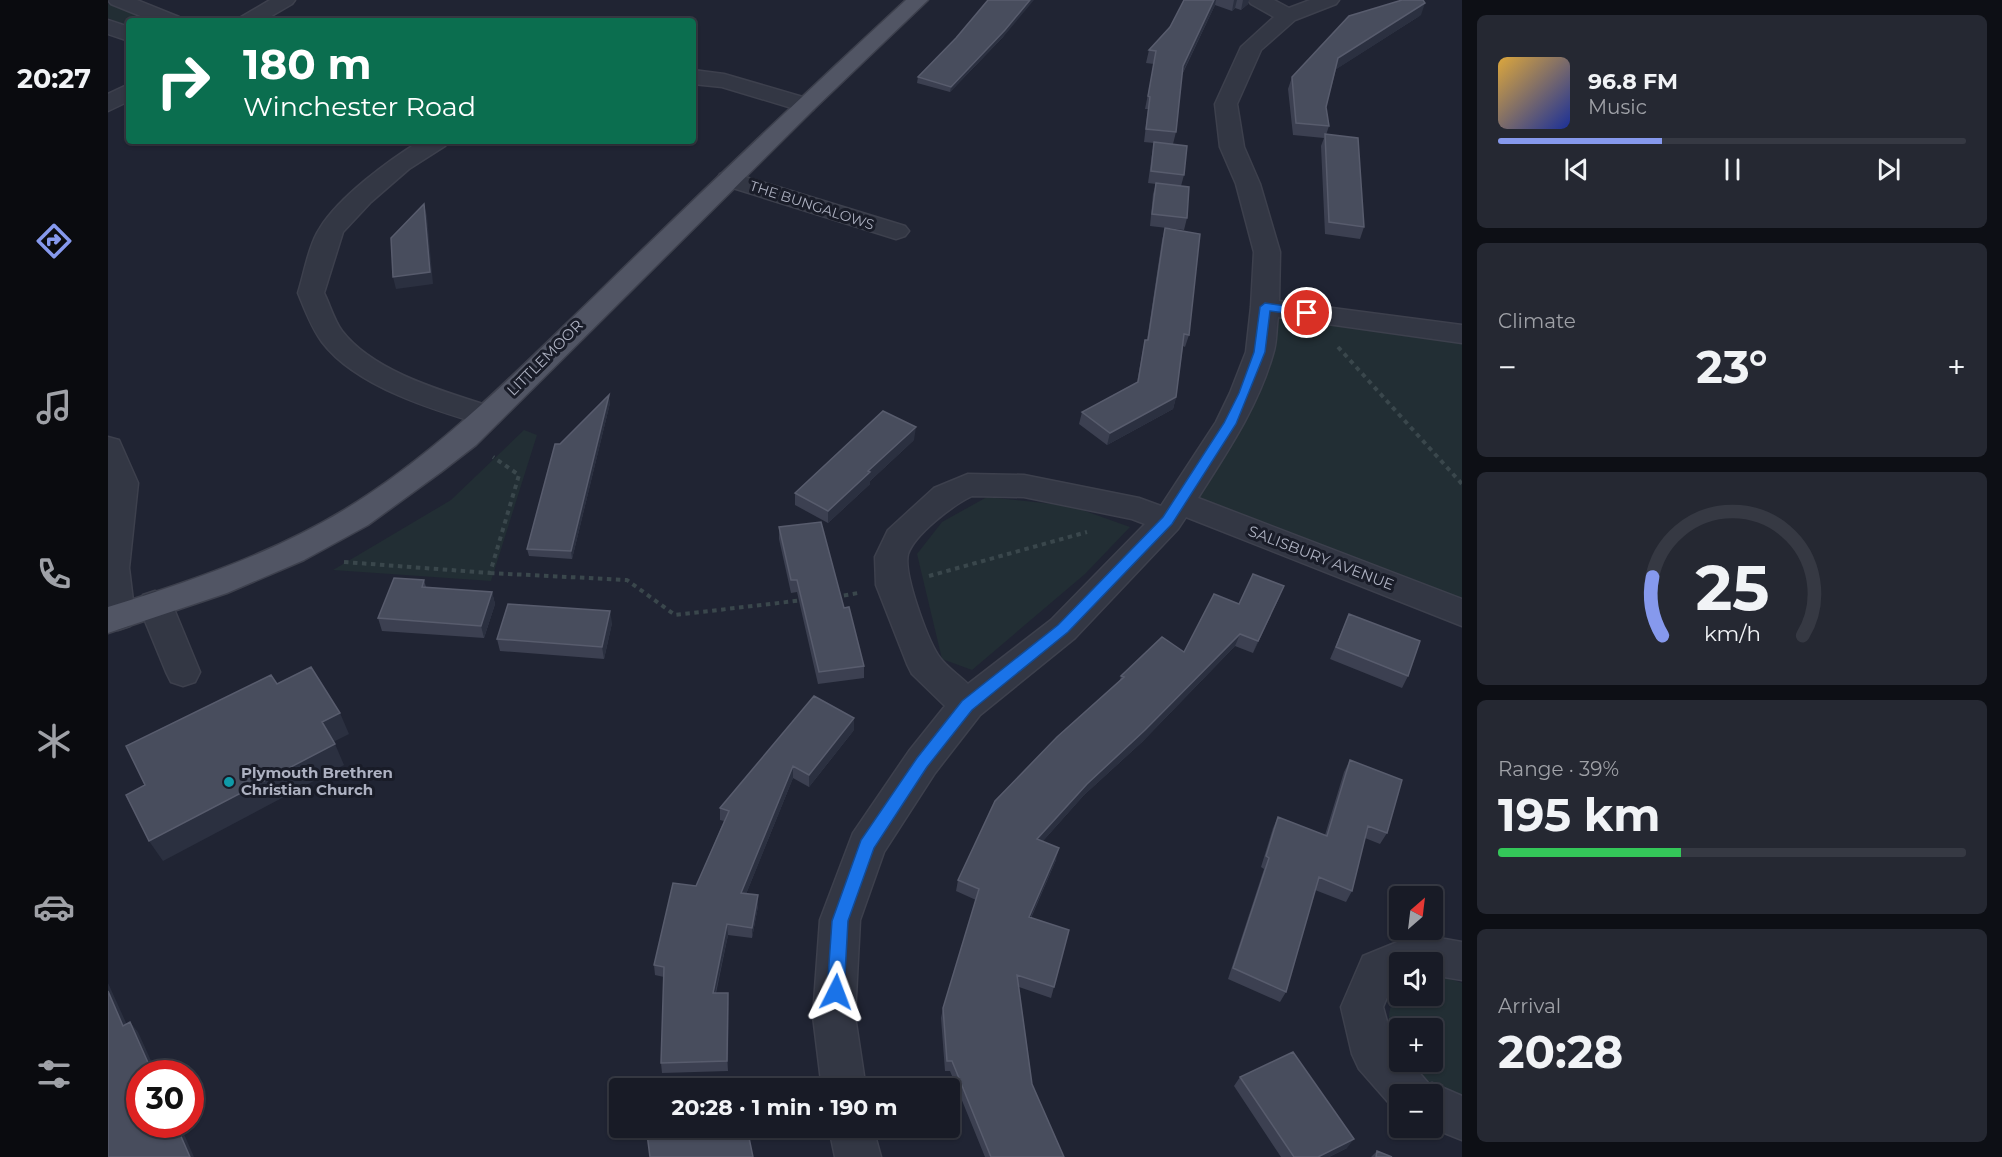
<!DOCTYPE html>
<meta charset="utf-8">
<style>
:root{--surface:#181b26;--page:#252832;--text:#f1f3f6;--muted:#9fa1a7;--line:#363943;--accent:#8699ed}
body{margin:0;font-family:Montserrat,sans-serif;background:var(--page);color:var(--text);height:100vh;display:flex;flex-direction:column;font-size:22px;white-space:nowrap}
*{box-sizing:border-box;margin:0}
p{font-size:20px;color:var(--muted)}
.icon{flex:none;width:33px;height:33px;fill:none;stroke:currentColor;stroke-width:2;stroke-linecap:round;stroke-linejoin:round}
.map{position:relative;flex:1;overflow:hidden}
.sheet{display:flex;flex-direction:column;gap:15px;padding:15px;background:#0d0f15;width:540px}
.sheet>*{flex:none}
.banner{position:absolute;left:18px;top:18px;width:570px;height:126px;border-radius:6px;box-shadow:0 2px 4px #0004,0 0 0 2px var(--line);background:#0b6e4f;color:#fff;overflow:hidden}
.needle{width:39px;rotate:28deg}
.fabs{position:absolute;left:1281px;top:886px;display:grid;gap:12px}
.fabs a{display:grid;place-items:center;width:54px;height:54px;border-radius:6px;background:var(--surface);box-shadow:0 2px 4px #0004,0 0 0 2px var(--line);font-size:30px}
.speed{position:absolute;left:18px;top:1060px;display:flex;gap:12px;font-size:30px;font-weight:700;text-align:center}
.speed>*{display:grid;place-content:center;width:78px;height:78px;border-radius:50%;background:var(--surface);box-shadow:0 2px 4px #0004,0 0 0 2px var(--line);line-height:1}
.speed .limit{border:9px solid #d22;background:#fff;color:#111}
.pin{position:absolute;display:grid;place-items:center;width:51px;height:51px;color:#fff;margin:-26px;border:3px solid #fff;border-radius:50%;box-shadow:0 2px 6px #0007}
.me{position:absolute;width:66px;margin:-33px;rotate:3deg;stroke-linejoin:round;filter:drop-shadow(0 0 4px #0008)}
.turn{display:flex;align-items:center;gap:21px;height:126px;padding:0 18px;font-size:27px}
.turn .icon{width:78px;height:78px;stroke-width:2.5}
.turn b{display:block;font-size:42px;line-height:51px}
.big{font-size:45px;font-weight:700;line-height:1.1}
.sheet .card{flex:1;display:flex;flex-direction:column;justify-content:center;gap:9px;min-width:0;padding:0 21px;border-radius:9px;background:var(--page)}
.sheet .dial{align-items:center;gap:0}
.dial svg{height:156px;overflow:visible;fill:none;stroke:var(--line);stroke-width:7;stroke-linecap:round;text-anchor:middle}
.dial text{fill:var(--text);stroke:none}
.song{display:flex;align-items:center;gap:18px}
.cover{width:72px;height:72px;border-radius:9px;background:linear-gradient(135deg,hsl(40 70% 55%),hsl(230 70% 35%))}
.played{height:6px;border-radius:3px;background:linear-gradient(90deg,var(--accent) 35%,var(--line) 35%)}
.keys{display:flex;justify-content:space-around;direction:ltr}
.heat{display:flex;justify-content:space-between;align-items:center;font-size:33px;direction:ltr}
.charge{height:9px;border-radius:4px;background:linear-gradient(90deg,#34c759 39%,var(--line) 0)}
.trip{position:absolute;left:501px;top:1078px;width:351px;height:60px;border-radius:6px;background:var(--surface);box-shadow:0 2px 4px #0004,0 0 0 2px var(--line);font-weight:700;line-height:60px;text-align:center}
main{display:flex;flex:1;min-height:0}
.tabs{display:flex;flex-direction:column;width:108px;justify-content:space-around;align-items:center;background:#0a0b0f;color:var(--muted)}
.tabs .icon{width:42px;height:42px}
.tabs .active{color:var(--accent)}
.tabs b{font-size:27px;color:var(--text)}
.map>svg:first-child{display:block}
</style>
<main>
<nav class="tabs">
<b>20:27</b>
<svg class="icon active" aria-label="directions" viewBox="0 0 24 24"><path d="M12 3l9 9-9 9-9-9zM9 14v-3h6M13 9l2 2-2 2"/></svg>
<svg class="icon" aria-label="music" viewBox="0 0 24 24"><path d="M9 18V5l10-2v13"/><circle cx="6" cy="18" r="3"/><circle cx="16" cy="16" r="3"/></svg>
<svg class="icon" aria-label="phone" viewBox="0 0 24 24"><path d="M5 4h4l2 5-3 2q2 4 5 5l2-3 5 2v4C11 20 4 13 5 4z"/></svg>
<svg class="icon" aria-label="climate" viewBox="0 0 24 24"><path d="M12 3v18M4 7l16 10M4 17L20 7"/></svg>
<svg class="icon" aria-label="car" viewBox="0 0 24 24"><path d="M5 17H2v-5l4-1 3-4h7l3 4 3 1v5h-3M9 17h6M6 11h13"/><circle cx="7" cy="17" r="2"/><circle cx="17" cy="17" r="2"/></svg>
<svg class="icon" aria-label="filters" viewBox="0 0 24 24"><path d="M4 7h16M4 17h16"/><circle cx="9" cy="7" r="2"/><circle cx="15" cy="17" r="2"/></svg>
</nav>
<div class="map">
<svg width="1354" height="1157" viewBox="0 0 1354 1157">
<rect width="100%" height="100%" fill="#202433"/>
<path fill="#222e34" d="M 0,4 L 44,21 L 21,21 L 21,27 L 0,18 Z
M 1157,307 L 1354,334 L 1354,613 L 1072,503 L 1137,393 Z
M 416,430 L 429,435 L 383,581 L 225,570 L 343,500 Z
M 879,497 L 963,506 L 1022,527 L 977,574 L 864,670 L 834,659 L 809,554 L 834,522 Z
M 1325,977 L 1337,977 L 1354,983 L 1354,1095 C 1331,1091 1314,1079 1298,1062 L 1324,1062 L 1324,1029 L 1292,1029 L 1291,1055 C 1279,1027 1276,1015 1291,988 L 1292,996 L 1324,996 Z"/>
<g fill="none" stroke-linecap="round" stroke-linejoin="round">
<defs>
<path id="minor" d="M 0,0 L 29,0 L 71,17 L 75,21 L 45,21 L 3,4 Z
M 162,0 L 187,0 L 184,4 L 155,21 L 129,21 L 133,17 Z
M 1140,0 L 1166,0 L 1181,8 L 1202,0 L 1231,0 L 1228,4 L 1187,20 L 1153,50 L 1129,104 L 1136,147 L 1152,184 L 1172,252 L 1171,301 L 1354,325 L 1354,343 L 1170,317 C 1168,329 1169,343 1165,354 C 1150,407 1119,452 1090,498 L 1354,599 L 1354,626 L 1078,517 L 1070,529 L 967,638 L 872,715 L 827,773 L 776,852 L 752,920 L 747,1016 L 758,1089 L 714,1089 L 705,1016 L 712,920 L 745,833 L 801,751 L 837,706 L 804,674 L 799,664 L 768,585 L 767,557 L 780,530 L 826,488 L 860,474 L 916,475 L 1031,498 L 1053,506 L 1108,422 L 1122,393 L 1138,352 L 1143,307 L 1146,252 L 1128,184 L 1112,147 L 1107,104 L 1133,47 L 1166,17 L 1143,4 ZM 864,496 L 916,497 L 1024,519 L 1037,524 L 943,620 L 860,684 C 851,675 837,666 830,655 C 819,638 795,573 800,554 C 807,534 845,505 864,496 Z
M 0,20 L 21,27 L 21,41 L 0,34 Z
M 585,70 L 616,74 L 705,100 L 708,105 L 705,110 L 697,112 L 614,87 L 585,84 Z
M 21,84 L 21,101 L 0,111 L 0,94 Z
M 312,141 L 341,141 L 337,146 L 301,169 L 263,202 L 235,232 L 216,293 C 222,305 226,320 234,331 C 267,374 342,393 390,409 L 395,416 L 390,423 L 380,426 C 328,411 248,387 214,342 C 203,327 197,310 190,293 C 196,274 201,244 212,228 C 231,197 281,160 312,141 Z
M 621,172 L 797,226 L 801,231 L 797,236 L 788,239 L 612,184 L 609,179 L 612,174 Z
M 0,437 L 11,440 L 30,483 L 21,568 L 27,617 L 22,626 L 10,630 L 0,627 Z
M 47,591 L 59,595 L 64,604 L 92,672 L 87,682 L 75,686 L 63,682 L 58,672 L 30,604 L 35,595 Z
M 1309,934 L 1354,942 L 1354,980 L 1324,975 L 1324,963 L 1292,963 L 1292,981 L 1285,983 L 1275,1007 L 1285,1043 L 1292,1050 L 1292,1062 L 1302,1062 L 1321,1084 L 1324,1083 L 1354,1096 L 1354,1140 L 1324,1128 L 1324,1095 L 1292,1095 L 1292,1112 L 1287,1110 L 1251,1069 L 1244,1054 L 1233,1007 L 1255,956 Z
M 721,1128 L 765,1128 L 773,1157 L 727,1157 Z"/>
<path id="major" d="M 798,0 L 820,0 L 705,110 L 368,445 L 333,472 L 260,525 L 196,560 L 119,593 L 0,633 L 0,607 C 81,582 163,554 236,510 C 332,452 410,370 491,292 C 592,193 694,96 798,0 Z"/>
</defs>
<use href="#minor" stroke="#3d404d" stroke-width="3"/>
<use href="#major" stroke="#3d404d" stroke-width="3"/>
<path stroke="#3a474c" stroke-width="4" stroke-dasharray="4.5 4.5" stroke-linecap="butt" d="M 1230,347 L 1354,484
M 236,562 L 382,573 L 411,475 L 385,457
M 382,573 L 519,580 L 567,615 L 696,600
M 821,576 L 979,532
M 727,597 L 750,593"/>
<use href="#minor" fill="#333744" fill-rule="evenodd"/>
<use href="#major" fill="#515564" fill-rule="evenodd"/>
</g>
<path fill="#3c4051" d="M 1076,0 L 1141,0 L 1140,4 L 1133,10 L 1127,8 L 1124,11 L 1107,5 L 1074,75 L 1068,132 L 1065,144 L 1076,175 L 1073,186 L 1079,218 L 1076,230 L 1042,226 L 1045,194 L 1048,184 L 1040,183 L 1044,154 L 1046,143 L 1036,142 L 1040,109 L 1037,109 L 1046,64 L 1038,63 L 1041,50 L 1062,27 Z
M 1313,15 L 1228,69 L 1218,107 L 1221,126 L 1218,135 L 1256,227 L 1252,239 L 1217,234 L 1213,146 L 1216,138 L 1185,135 L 1180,89 L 1184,77 Z
M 896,36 L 842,92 L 809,83 L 810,77 Z
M 1057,228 L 1081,335 L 1077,347 L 1075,346 L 1068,397 L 1065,409 L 999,445 L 971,424 L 974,412 L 1029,382 L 1037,340 L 1039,340 L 1054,240 Z
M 502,403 L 464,559 L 421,556 L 419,549 L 452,444 Z
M 806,440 L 762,481 L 762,484 L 720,523 L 687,505 L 687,493 Z
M 671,527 L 736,608 L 756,666 L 756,678 L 710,684 L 689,592 L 683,593 L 671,539 Z
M 316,580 L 318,587 L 384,592 L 387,604 L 376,638 L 274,631 L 270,618 Z
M 1171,598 L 1145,653 L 1127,646 L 1034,742 L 976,795 L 934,842 L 948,860 L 923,918 L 946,987 L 943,998 L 911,987 L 924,1084 L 956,1157 L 877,1157 L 842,1071 L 837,1071 L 833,1018 L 835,1008 L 868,900 L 848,891 L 850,880 L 1012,680 L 1013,676 L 1076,652 L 1131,604 Z
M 1241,614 L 1300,676 L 1294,688 L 1222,659 Z
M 504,623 L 496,659 L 392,651 L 389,639 Z
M 746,730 L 701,787 L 685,778 L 638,894 L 650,895 L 650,906 L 644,938 L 620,935 L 608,993 L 620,993 L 620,1071 L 554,1073 L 553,1063 L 556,977 L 547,975 L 546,965 L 588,886 L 616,821 L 612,820 L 612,808 Z
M 1242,760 L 1279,833 L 1272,844 L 1257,838 L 1244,891 L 1238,902 L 1207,890 L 1178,992 L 1172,1002 L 1120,979 L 1156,869 L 1153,867 L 1165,828 L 1170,817 L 1217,835 L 1236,772 Z
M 1132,1077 L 1239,1148 L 1221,1157 L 1173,1157 L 1126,1086 Z
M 1269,1151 L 1284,1157 L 1263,1157 Z"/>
<path fill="#2b3040" d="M 922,0 L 926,0 L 896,36 L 842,92 L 843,87 Z
M 1106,0 L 1108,0 L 1107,5 L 1072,78 L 1075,66 Z
M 1126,0 L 1129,0 L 1127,8 L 1124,11 Z
M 1135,0 L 1141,0 L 1140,4 L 1133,10 Z
M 1317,3 L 1313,15 L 1227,70 L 1230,58 Z
M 316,204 L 319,216 L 325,284 L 288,289 L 285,277 Z
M 501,395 L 502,403 L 464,559 L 463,551 Z
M 1068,397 L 1065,409 L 999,445 L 1002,433 Z
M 808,427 L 806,440 L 762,481 L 762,484 L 720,523 L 720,511 L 760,471 Z
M 1176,586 L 1171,598 L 1145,653 L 1150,641 Z
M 384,592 L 387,604 L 376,638 L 373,626 Z
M 502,611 L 504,623 L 496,659 L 494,647 Z
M 1132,634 L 1127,646 L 1034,742 L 976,795 L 926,851 L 929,839 L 979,784 Z
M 232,713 L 241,734 L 223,743 L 214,722 Z
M 746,718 L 746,730 L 701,787 L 701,775 Z
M 227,744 L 236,765 L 55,861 L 41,841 Z
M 685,766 L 685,778 L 634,904 L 633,893 Z
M 951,848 L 948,860 L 918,928 L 921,917 Z
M 650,895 L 650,906 L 644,938 L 644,928 Z
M 619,924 L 620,935 L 605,1003 L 605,993 Z
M 0,983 L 24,1036 L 15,1026 L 0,991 Z
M 620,993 L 621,1003 L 620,1071 L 619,1061 Z
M 22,1022 L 30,1032 L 49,1074 L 45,1074 Z
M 68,1125 L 72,1125 L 86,1157 L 82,1157 Z
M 1246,1139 L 1239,1148 L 1221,1157 L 1210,1157 Z"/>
<path fill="#484d5d" stroke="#585c6d" stroke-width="1.5" d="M 880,0 L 922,0 L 897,30 L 843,87 L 810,77 L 848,38 Z
M 1076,0 L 1106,0 L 1075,66 L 1068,132 L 1038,129 L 1042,97 L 1040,96 L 1048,51 L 1041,50 L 1062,27 Z
M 1294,0 L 1315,0 L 1317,3 L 1230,58 L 1218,107 L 1221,126 L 1188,123 L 1184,77 L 1241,16 Z
M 1217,134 L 1250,138 L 1256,227 L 1221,222 Z
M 1046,142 L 1079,146 L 1076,175 L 1043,171 Z
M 1048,183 L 1081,187 L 1079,218 L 1044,214 Z
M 316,204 L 322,272 L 285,277 L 283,238 Z
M 1057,228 L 1092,234 L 1081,335 L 1076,334 L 1068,397 L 1002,433 L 974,412 L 1030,382 L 1037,340 L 1040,340 Z
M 501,395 L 463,551 L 419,549 L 447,444 L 452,444 Z
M 775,411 L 808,427 L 760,471 L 762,472 L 720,511 L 687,493 Z
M 713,522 L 736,608 L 741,607 L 756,666 L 711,672 L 689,580 L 683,580 L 671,527 Z
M 1145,574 L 1176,586 L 1150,641 L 1132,634 L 1037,730 L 979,784 L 929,839 L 951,848 L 921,917 L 961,930 L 946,987 L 909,975 L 924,1084 L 956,1157 L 883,1157 L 844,1061 L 839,1061 L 835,1008 L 871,889 L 850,880 L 887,801 L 949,737 L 1016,677 L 1013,676 L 1054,637 L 1076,652 L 1106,594 L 1131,604 Z
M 286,578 L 316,580 L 314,587 L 384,592 L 373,626 L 270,618 Z
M 400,604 L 502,611 L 494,647 L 389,639 Z
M 1241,614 L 1312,641 L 1300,676 L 1228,647 Z
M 203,667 L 232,713 L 214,722 L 227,744 L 41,841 L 18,795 L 37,785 L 18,746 L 163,675 L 169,684 Z
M 706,696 L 746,718 L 701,775 L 685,766 L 633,893 L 650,895 L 644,928 L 619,924 L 605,993 L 620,993 L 619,1061 L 553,1063 L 556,967 L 546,965 L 565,883 L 588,886 L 621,811 L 612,808 Z
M 1242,760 L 1294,780 L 1279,833 L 1260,826 L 1244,891 L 1211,877 L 1178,992 L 1125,968 L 1161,858 L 1158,856 L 1170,817 L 1219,836 Z
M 0,991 L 15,1026 L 22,1022 L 45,1074 L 32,1074 L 32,1125 L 68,1125 L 82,1157 L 0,1157 Z
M 1185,1052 L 1246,1139 L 1210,1157 L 1186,1157 L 1132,1077 Z
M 565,1128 L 639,1128 L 645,1157 L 542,1157 L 539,1134 Z
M 1269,1151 L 1284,1157 L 1268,1157 Z"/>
<path fill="#1a73e8" stroke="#114b97" stroke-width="1.5" d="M 1157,303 L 1199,309 L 1205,313 L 1199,316 L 1162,311 L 1157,352 L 1128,424 L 1064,524 L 960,632 L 864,710 L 819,767 L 766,848 L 740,921 L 736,992 L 734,998 L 728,1000 L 722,998 L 719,992 L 724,921 L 753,840 L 809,758 L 854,701 L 950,625 L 1055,517 L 1116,423 L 1131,393 L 1146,352 L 1152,307 Z"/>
<circle fill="#0f9aa8" stroke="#191c28" stroke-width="2" cx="121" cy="782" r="6"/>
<g text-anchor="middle" stroke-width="6" stroke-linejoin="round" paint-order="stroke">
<g font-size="14" fill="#adb1c1" stroke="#191c28">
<text transform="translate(704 205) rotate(18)" y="5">THE BUNGALOWS</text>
</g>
<g font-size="15" fill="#adb1c1" stroke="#191c28">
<text transform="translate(437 358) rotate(-45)" y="5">LITTLEMOOR</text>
<text transform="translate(1213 558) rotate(21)" y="5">SALISBURY AVENUE</text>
</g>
<g font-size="15" font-weight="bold" fill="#adb1c1" stroke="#191c28" text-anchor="start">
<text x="133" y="778">Plymouth Brethren<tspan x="133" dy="17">Christian Church</tspan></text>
</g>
</g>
</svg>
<div class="fabs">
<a><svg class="needle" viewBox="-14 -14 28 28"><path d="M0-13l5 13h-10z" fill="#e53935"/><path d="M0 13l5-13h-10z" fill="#9fa1a7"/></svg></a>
<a><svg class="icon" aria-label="sound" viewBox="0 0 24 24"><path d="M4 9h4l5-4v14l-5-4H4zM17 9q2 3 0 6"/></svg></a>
<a>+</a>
<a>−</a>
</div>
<div class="speed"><div class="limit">30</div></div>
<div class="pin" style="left:1199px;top:313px;background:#d93025"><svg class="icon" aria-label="arrive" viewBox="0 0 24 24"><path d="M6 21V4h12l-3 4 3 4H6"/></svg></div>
<svg class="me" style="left:728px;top:992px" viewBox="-20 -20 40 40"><path d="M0-17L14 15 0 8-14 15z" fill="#1a73e8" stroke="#fff" stroke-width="4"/></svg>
<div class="trip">20:28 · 1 min · 190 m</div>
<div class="banner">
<div class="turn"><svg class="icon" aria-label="right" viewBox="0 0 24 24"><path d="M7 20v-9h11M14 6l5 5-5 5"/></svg><div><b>180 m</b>Winchester Road</div></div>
</div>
</div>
<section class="sheet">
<div class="card">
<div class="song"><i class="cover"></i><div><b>96.8 FM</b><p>Music</p></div></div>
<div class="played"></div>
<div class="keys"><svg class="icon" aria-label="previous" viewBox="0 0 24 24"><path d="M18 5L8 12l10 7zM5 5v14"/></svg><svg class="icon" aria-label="pause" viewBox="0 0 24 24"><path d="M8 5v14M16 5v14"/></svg><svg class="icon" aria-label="next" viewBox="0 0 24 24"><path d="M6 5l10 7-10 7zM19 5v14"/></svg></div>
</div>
<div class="card"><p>Climate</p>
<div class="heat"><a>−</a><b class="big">23°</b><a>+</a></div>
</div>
<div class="card dial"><svg viewBox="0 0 100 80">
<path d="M14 69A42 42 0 1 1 86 69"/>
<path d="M14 69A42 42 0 0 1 9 39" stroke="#8699ed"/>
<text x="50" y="56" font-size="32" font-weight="700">25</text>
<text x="50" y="72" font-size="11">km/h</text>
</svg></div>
<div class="card"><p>Range · 39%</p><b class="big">195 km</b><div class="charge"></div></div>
<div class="card"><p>Arrival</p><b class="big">20:28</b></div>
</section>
</main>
